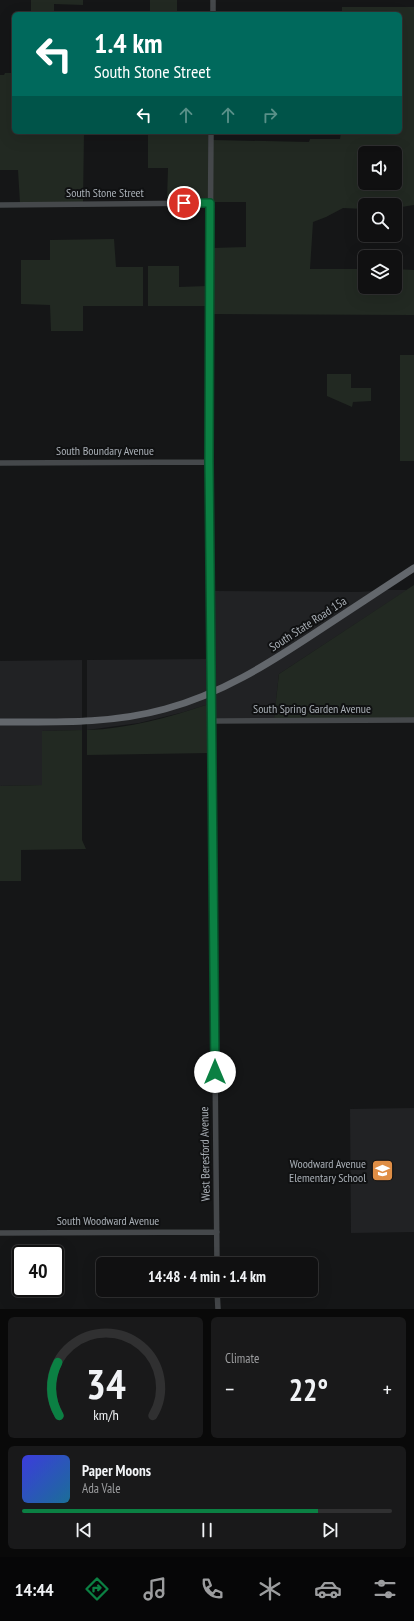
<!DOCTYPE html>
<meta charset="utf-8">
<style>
:root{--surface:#101011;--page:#19191a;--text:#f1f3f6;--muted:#9c9d9f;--line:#303031;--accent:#0b8043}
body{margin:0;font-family:"PT Sans Narrow",sans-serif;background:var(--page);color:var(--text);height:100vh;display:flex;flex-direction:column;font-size:15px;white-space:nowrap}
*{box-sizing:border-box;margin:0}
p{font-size:13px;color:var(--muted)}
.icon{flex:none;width:22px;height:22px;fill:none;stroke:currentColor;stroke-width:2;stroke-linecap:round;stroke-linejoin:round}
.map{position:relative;height:1309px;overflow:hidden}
.details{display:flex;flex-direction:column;gap:8px;padding:8px;background:#090909;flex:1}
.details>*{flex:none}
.top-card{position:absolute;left:12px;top:12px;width:390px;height:122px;border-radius:6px;box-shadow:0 4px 16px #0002,0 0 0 1px var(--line);background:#00695c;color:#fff;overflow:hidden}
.fabs{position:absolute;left:358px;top:146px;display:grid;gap:8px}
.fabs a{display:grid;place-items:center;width:44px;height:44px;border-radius:6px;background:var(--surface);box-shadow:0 4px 16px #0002,0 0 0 1px var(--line);font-size:20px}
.speed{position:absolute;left:12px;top:1245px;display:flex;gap:8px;font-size:20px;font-weight:700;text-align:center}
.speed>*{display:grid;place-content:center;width:52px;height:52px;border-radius:50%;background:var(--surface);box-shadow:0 4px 16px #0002,0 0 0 1px var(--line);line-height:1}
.speed .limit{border:2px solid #111;border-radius:6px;background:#fff;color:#111}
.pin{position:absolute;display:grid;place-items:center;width:34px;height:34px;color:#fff;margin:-17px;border:2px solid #fff;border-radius:50%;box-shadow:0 1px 4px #0007}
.me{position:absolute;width:44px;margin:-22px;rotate:0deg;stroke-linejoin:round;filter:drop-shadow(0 0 3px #0008)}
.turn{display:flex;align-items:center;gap:14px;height:84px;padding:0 16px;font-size:18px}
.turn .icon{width:52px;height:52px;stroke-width:2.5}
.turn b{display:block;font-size:28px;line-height:34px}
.lanes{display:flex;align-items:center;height:38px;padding:0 16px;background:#0003;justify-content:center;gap:20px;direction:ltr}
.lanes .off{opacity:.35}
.big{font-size:30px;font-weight:800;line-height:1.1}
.details .tile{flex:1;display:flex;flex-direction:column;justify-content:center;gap:6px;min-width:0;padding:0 14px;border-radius:6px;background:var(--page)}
.details .dial{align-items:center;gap:0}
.dial svg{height:104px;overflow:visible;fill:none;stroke:var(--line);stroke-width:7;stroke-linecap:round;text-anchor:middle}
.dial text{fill:var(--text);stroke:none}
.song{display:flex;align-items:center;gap:12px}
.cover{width:48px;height:48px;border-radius:6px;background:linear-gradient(135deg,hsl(240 70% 55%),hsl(200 70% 35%))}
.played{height:4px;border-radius:2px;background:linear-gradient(90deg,var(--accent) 80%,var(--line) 80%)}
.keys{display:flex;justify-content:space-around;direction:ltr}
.heat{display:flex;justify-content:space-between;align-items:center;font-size:22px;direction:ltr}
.details .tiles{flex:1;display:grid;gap:8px;grid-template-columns:1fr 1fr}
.tile:last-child{grid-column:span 2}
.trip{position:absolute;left:96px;top:1257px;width:222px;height:40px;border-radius:6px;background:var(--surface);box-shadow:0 4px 16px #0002,0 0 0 1px var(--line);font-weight:800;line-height:40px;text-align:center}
.dock{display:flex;height:64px;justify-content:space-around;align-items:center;background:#060607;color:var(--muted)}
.dock .icon{width:28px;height:28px}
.dock .active{color:var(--accent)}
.dock b{font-size:18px;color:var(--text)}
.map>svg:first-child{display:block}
</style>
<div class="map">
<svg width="414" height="1309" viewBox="0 0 414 1309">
<rect width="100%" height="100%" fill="#151617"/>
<path fill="#212224" d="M 384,590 L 407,590 L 279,674 L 274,718 L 213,718 L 214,695 Z
M 213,591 L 358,592 L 376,591 L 271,660 L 214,690 Z
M 209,659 L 209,692 L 148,711 L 87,719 L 87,660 Z
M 82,660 L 82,720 L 0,720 L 0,661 Z
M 209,697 L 209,704 L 184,712 L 139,723 L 87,730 L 87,724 Z
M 82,724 L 82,730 L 42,731 L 42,785 L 0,786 L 0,725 Z
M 414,1108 L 414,1232 L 351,1233 L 350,1109 Z"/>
<path fill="#222922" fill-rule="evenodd" d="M 31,0 L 83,0 L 83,5 L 54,4 L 54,14 L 31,14 Z
M 150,0 L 177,0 L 177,14 L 150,14 Z
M 342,7 L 414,7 L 414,205 L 395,208 L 395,205 L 365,205 L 365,209 L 343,208 L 326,217 L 313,222 L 310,269 L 365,269 L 365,287 L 395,287 L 395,269 L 414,270 L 414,315 L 212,314 L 213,248 L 246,247 L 246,202 L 213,202 L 213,140 L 309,142 L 310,139 L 340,139 L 341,132 L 400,132 L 400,14 L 342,14 ZM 365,153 L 395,153 L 395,183 L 365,183 Z
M 5,73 L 14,73 L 14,132 L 84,132 L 83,202 L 20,203 L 18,170 L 0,170 L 0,75 L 4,75 Z
M 148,132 L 208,132 L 208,201 L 167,201 L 168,168 L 148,168 Z
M 114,239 L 116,267 L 143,267 L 143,306 L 83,306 L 83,331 L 51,331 L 50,305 L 21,304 L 21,260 L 50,260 L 50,240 Z
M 148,266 L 179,266 L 179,287 L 207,286 L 207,306 L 148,306 Z
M 400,355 L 414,355 L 414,461 L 400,461 Z
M 327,374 L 351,374 L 351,388 L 371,388 L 371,401 L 353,402 L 352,407 L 327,396 Z
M 414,585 L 414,718 L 274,718 L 279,674 Z
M 209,704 L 209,753 L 87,755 L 87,730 C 128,729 170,717 209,704 Z
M 82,730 L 82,840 L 86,849 L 21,850 L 21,881 L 0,881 L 0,786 L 42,785 L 42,731 Z"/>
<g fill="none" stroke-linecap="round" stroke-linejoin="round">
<path stroke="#45484b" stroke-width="5.5" d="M 213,14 L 213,0
M 211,132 L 209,462 L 217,1264
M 0,205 L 210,203
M 0,463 L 209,462
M 211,721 L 414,720
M 0,1233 L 217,1232
M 217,1290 L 218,1309"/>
<path stroke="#63676c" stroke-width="7" d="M 0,722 C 56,722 111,724 165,709 C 221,694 268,664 315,633 C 348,611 381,590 414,568"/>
</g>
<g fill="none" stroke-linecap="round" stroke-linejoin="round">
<defs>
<path id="route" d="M 184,203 L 210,203 L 209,462 L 215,1072"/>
</defs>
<use href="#route" stroke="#07532c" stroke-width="10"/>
<use href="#route" stroke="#0b8043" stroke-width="7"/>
</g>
<defs>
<symbol id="school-square" viewBox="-11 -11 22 22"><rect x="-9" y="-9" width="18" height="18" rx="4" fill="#df8e46" stroke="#101112"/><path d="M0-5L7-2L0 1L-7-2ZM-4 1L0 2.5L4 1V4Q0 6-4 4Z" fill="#fff"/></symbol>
</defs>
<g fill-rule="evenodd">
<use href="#school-square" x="370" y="1158" width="25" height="25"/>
</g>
<g text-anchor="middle" stroke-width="4" stroke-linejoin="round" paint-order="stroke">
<g font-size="12" fill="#a9afb6" stroke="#101112">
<text x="105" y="197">South Stone Street</text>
<text x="105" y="455">South Boundary Avenue</text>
<text transform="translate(308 624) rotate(-33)" y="4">South State Road 15a</text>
<text x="312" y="713">South Spring Garden Avenue</text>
<text transform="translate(205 1154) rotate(-91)" y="4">West Beresford Avenue</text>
<text x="108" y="1225">South Woodward Avenue</text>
</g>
<g font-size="12" fill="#a9afb6" stroke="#101112" text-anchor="end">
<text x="366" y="1168">Woodward Avenue<tspan x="366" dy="14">Elementary School</tspan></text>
</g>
</g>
</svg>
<div class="fabs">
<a><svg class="icon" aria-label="sound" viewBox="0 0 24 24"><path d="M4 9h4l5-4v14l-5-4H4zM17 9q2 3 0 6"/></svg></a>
<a><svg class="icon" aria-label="search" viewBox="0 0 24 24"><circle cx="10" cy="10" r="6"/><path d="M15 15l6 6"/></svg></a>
<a><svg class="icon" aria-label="layers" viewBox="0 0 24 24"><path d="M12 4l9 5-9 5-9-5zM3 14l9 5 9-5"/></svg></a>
</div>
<div class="speed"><div class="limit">40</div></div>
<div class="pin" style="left:184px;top:203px;background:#d93025"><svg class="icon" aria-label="arrive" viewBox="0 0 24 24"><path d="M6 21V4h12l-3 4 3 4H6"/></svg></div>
<svg class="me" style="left:215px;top:1072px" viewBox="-20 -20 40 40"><circle r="19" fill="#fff"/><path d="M0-13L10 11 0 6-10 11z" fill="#0b8043"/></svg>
<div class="trip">14:48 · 4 min · 1.4 km</div>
<div class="top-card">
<div class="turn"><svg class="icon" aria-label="left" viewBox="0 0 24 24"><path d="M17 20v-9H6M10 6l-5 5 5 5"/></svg><div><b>1.4 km</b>South Stone Street</div></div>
<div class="lanes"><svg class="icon" aria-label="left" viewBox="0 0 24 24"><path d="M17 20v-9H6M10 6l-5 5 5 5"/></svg><svg class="icon off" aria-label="ahead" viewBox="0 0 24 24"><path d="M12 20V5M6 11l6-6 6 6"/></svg><svg class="icon off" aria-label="ahead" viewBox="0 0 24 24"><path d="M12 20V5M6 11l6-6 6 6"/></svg><svg class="icon off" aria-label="right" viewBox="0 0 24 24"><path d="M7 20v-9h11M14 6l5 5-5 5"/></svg></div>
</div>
</div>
<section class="details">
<div class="tiles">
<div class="tile dial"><svg viewBox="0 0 100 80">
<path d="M14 69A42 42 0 1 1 86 69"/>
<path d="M14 69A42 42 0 0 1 13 28" stroke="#0b8043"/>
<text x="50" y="56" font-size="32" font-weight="700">34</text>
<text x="50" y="72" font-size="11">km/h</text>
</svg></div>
<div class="tile"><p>Climate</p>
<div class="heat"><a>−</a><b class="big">22°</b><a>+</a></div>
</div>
<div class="tile">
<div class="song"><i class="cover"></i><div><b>Paper Moons</b><p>Ada Vale</p></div></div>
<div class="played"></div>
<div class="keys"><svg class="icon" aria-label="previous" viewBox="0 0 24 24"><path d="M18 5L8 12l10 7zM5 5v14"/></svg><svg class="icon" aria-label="pause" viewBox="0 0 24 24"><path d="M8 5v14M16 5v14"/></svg><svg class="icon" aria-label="next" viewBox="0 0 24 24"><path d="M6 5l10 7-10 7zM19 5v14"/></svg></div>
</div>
</div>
</section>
<nav class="dock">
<b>14:44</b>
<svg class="icon active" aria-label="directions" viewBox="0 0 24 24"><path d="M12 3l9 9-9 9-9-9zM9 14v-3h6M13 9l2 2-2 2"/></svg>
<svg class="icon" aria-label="music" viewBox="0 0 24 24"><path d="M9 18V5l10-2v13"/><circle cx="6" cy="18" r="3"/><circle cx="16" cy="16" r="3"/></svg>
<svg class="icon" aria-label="phone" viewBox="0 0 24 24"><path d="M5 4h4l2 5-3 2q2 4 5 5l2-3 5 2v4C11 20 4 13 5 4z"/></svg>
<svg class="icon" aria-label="climate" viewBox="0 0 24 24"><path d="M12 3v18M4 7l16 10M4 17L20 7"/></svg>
<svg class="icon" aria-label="car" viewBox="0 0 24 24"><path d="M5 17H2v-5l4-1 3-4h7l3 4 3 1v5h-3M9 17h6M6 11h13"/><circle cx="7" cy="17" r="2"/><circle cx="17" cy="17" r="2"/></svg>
<svg class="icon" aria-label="filters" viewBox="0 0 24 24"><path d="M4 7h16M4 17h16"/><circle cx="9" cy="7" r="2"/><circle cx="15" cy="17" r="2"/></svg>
</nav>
